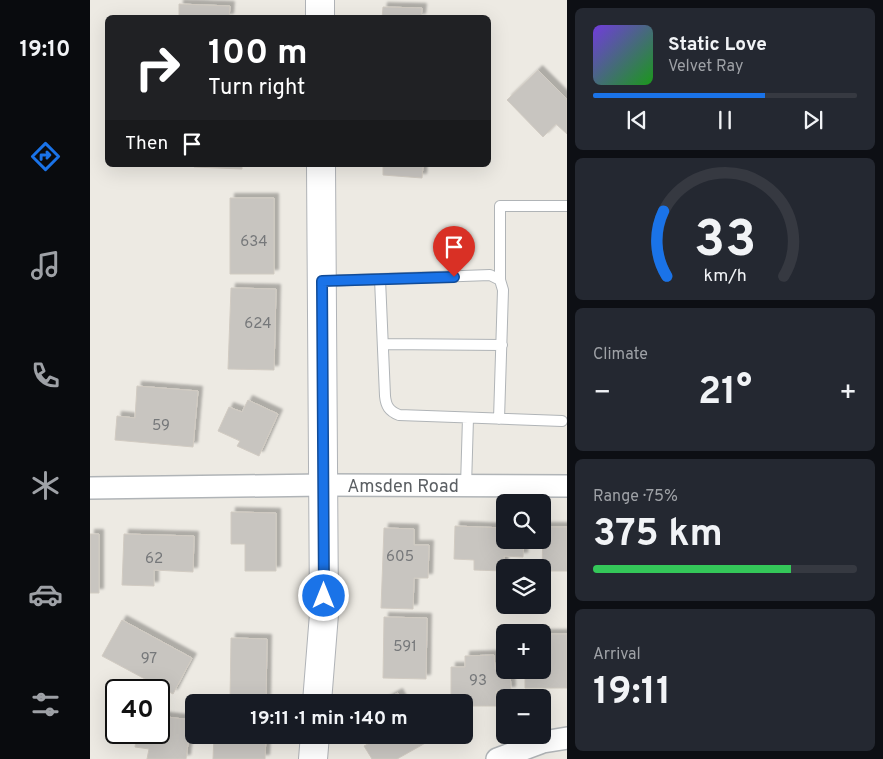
<!DOCTYPE html>
<meta charset="utf-8">
<style>
:root{--surface:#171b24;--page:#242831;--text:#f1f3f6;--muted:#9ea1a6;--line:#363941;--accent:#1a73e8}
body{margin:0;font-family:Overpass,sans-serif;background:var(--page);color:var(--text);height:100vh;display:flex;flex-direction:column;font-size:19px;white-space:nowrap}
*{box-sizing:border-box;margin:0}
p{font-size:16px;color:var(--muted)}
.icon{flex:none;width:28px;height:28px;fill:none;stroke:currentColor;stroke-width:2;stroke-linecap:round;stroke-linejoin:round}
.map{position:relative;flex:1;overflow:hidden}
.panel{display:flex;flex-direction:column;gap:8px;padding:8px;background:#0d0f14;width:316px}
.panel>*{flex:none}
.banner{position:absolute;left:15px;top:15px;width:386px;height:152px;border-radius:8px;box-shadow:0 5px 20px #0002;background:#202124;color:#fff;overflow:hidden}
.controls{position:absolute;left:406px;top:494px;display:grid;gap:10px}
.controls a{display:grid;place-items:center;width:55px;height:55px;border-radius:8px;background:var(--surface);box-shadow:0 5px 20px #0002;font-size:25px}
.speed{position:absolute;left:15px;top:679px;display:flex;gap:10px;font-size:25px;font-weight:700;text-align:center}
.speed>*{display:grid;place-content:center;width:65px;height:65px;border-radius:50%;background:var(--surface);box-shadow:0 5px 20px #0002;line-height:1}
.speed .limit{border:2px solid #111;border-radius:8px;background:#fff;color:#111}
.pin{position:absolute;display:grid;place-items:center;width:42px;height:42px;color:#fff;margin:-51px -21px;border-radius:50% 50% 50% 0;rotate:-45deg;box-shadow:0 0 5px #0007}
.pin .icon{rotate:45deg}
.me{position:absolute;width:55px;margin:-28px;rotate:0deg;stroke-linejoin:round;filter:drop-shadow(0 0 4px #0008)}
.turn{display:flex;align-items:center;gap:18px;height:105px;padding:0 20px;font-size:22px}
.turn .icon{width:65px;height:65px;stroke-width:2.5}
.turn b{display:block;font-size:35px;line-height:42px}
.then{display:flex;align-items:center;height:48px;padding:0 20px;background:#0003;gap:10px;font-size:19px}
.big{font-size:38px;font-weight:700;line-height:1.1}
.panel .tile{flex:1;display:flex;flex-direction:column;justify-content:center;gap:8px;min-width:0;padding:0 18px;border-radius:8px;background:var(--page)}
.panel .dial{align-items:center;gap:0}
.dial svg{height:130px;overflow:visible;fill:none;stroke:var(--line);stroke-width:7;stroke-linecap:round;text-anchor:middle}
.dial text{fill:var(--text);stroke:none}
.song{display:flex;align-items:center;gap:15px}
.cover{width:60px;height:60px;border-radius:8px;background:linear-gradient(135deg,hsl(260 70% 55%),hsl(120 70% 35%))}
.played{height:5px;border-radius:2px;background:linear-gradient(90deg,var(--accent) 65%,var(--line) 65%)}
.keys{display:flex;justify-content:space-around;direction:ltr}
.heat{display:flex;justify-content:space-between;align-items:center;font-size:28px;direction:ltr}
.charge{height:8px;border-radius:4px;background:linear-gradient(90deg,#34c759 75%,var(--line) 0)}
.trip{position:absolute;left:95px;top:694px;width:288px;height:50px;border-radius:8px;background:var(--surface);box-shadow:0 5px 20px #0002;font-weight:700;line-height:50px;text-align:center}
main{display:flex;flex:1;min-height:0}
.menu{display:flex;flex-direction:column;width:90px;justify-content:space-around;align-items:center;background:#090b0e;color:var(--muted)}
.menu .icon{width:35px;height:35px}
.menu .current{color:var(--accent)}
.menu b{font-size:22px;color:var(--text)}
.map>svg:first-child{display:block}
</style>
<main>
<nav class="menu">
<b>19:10</b>
<svg class="icon current" aria-label="directions" viewBox="0 0 24 24"><path d="M12 3l9 9-9 9-9-9zM9 14v-3h6M13 9l2 2-2 2"/></svg>
<svg class="icon" aria-label="music" viewBox="0 0 24 24"><path d="M9 18V5l10-2v13"/><circle cx="6" cy="18" r="3"/><circle cx="16" cy="16" r="3"/></svg>
<svg class="icon" aria-label="phone" viewBox="0 0 24 24"><path d="M5 4h4l2 5-3 2q2 4 5 5l2-3 5 2v4C11 20 4 13 5 4z"/></svg>
<svg class="icon" aria-label="climate" viewBox="0 0 24 24"><path d="M12 3v18M4 7l16 10M4 17L20 7"/></svg>
<svg class="icon" aria-label="car" viewBox="0 0 24 24"><path d="M5 17H2v-5l4-1 3-4h7l3 4 3 1v5h-3M9 17h6M6 11h13"/><circle cx="7" cy="17" r="2"/><circle cx="17" cy="17" r="2"/></svg>
<svg class="icon" aria-label="filters" viewBox="0 0 24 24"><path d="M4 7h16M4 17h16"/><circle cx="9" cy="7" r="2"/><circle cx="15" cy="17" r="2"/></svg>
</nav>
<div class="map">
<svg width="477" height="759" viewBox="0 0 477 759">
<defs>
<filter id="shadow"><feDropShadow dx="4.5" dy="-4.5" stdDeviation="1" flood-color="#0004"/></filter>
</defs>
<rect width="100%" height="100%" fill="#edeae3"/>
<path fill="#c8c5c0" stroke="#d1cbc2" filter="url(#shadow)" d="M 89,4 L 140,6 L 139,18 L 89,18 Z
M 293,7 L 332,8 L 331,18 L 292,18 Z
M 448,70 L 477,99 L 477,134 L 466,124 L 453,137 L 417,100 Z
M 105,165 L 152,165 L 152,169 L 104,167 Z
M 293,165 L 333,165 L 332,178 L 293,175 Z
M 140,198 L 184,198 L 184,274 L 140,274 Z
M 141,288 L 186,289 L 184,370 L 138,369 Z
M 47,386 L 108,391 L 103,447 L 25,440 L 27,416 L 45,418 Z
M 158,400 L 188,414 L 169,456 L 147,446 L 150,441 L 128,431 L 139,407 L 152,412 Z
M 141,512 L 186,513 L 186,571 L 155,571 L 155,544 L 141,544 Z
M 365,526 L 415,528 L 415,540 L 434,540 L 433,557 L 414,556 L 413,571 L 384,570 L 384,560 L 364,559 Z
M 453,527 L 477,527 L 477,571 L 452,571 Z
M 294,528 L 324,529 L 324,545 L 339,545 L 338,578 L 324,578 L 323,609 L 291,608 Z
M 0,534 L 9,534 L 9,593 L 0,593 Z
M 34,534 L 104,536 L 103,572 L 64,570 L 64,586 L 32,585 Z
M 294,617 L 337,618 L 336,679 L 293,678 Z
M 32,620 L 102,658 L 83,694 L 12,656 Z
M 452,634 L 477,634 L 477,688 L 435,688 L 435,670 L 452,670 Z
M 141,638 L 177,639 L 176,700 L 140,700 Z
M 404,655 L 405,669 L 420,670 L 421,691 L 406,691 L 406,706 L 374,706 L 374,702 L 361,702 L 361,667 L 375,667 L 375,656 Z
M 308,693 L 313,702 L 292,702 Z
M 69,716 L 101,720 L 96,759 L 57,759 L 59,749 L 45,747 L 47,732 L 69,732 Z
M 124,735 L 176,735 L 175,759 L 123,759 Z
M 290,735 L 345,735 L 346,737 L 307,759 L 282,759 L 274,746 L 291,737 Z"/>
<g fill="none" stroke-linecap="round" stroke-linejoin="round">
<defs>
<path id="lane" d="M 290,279 L 400,275 L 410,280 L 413,290 L 409,419
M 410,280 L 410,206 L 477,206
M 232,281 L 290,279 L 295,396 C 296,406 299,411 309,415 L 472,421
M 293,344 L 412,345
M 376,486 L 378,418"/>
<path id="street" d="M 0,488 L 233,485 L 477,486
M 407,759 L 453,742 L 477,738"/>
<path id="secondary" d="M 230,0 L 230,18
M 227,702 L 234,614 L 231,165
M 223,759 L 225,735"/>
</defs>
<use href="#lane" stroke="#b0b4b7" stroke-width="12"/>
<use href="#street" stroke="#b0b4b7" stroke-width="24"/>
<use href="#secondary" stroke="#b0b3b7" stroke-width="30"/>
<use href="#lane" stroke="#fff" stroke-width="10"/>
<use href="#street" stroke="#fff" stroke-width="21"/>
<use href="#secondary" stroke="#fff" stroke-width="28"/>
</g>
<g fill="none" stroke-linecap="round" stroke-linejoin="round">
<defs>
<path id="route" d="M 234,596 L 232,281 L 364,277"/>
</defs>
<use href="#route" stroke="#114b97" stroke-width="12"/>
<use href="#route" stroke="#1a73e8" stroke-width="9"/>
</g>
<g text-anchor="middle" stroke-width="4" stroke-linejoin="round" paint-order="stroke">
<g font-size="15" fill="#76787a">
<text x="164" y="246">634</text>
<text x="168" y="328">624</text>
<text x="71" y="430">59</text>
<text x="310" y="561">605</text>
<text x="64" y="563">62</text>
<text x="315" y="651">591</text>
<text x="59" y="663">97</text>
<text x="388" y="685">93</text>
</g>
<g font-size="18" fill="#5b5f63" stroke="#fff">
<text x="313" y="492">Amsden Road</text>
</g>
</g>
</svg>
<div class="controls">
<a><svg class="icon" aria-label="search" viewBox="0 0 24 24"><circle cx="10" cy="10" r="6"/><path d="M15 15l6 6"/></svg></a>
<a><svg class="icon" aria-label="layers" viewBox="0 0 24 24"><path d="M12 4l9 5-9 5-9-5zM3 14l9 5 9-5"/></svg></a>
<a>+</a>
<a>−</a>
</div>
<div class="speed"><div class="limit">40</div></div>
<div class="pin" style="left:364px;top:277px;background:#d93025"><svg class="icon" aria-label="arrive" viewBox="0 0 24 24"><path d="M6 21V4h12l-3 4 3 4H6"/></svg></div>
<svg class="me" style="left:234px;top:596px" viewBox="-20 -20 40 40"><circle r="17" fill="#1a73e8" stroke="#fff" stroke-width="3"/><path d="M0-11L8 9 0 5-8 9z" fill="#fff"/></svg>
<div class="trip">19:11 · 1 min · 140 m</div>
<div class="banner">
<div class="turn"><svg class="icon" aria-label="right" viewBox="0 0 24 24"><path d="M7 20v-9h11M14 6l5 5-5 5"/></svg><div><b>100 m</b>Turn right</div></div>
<div class="then">Then<svg class="icon" aria-label="arrive" viewBox="0 0 24 24"><path d="M6 21V4h12l-3 4 3 4H6"/></svg></div>
</div>
</div>
<section class="panel">
<div class="tile">
<div class="song"><i class="cover"></i><div><b>Static Love</b><p>Velvet Ray</p></div></div>
<div class="played"></div>
<div class="keys"><svg class="icon" aria-label="previous" viewBox="0 0 24 24"><path d="M18 5L8 12l10 7zM5 5v14"/></svg><svg class="icon" aria-label="pause" viewBox="0 0 24 24"><path d="M8 5v14M16 5v14"/></svg><svg class="icon" aria-label="next" viewBox="0 0 24 24"><path d="M6 5l10 7-10 7zM19 5v14"/></svg></div>
</div>
<div class="tile dial"><svg viewBox="0 0 100 80">
<path d="M14 69A42 42 0 1 1 86 69"/>
<path d="M14 69A42 42 0 0 1 12 29" stroke="#1a73e8"/>
<text x="50" y="56" font-size="32" font-weight="700">33</text>
<text x="50" y="72" font-size="11">km/h</text>
</svg></div>
<div class="tile"><p>Climate</p>
<div class="heat"><a>−</a><b class="big">21°</b><a>+</a></div>
</div>
<div class="tile"><p>Range · 75%</p><b class="big">375 km</b><div class="charge"></div></div>
<div class="tile"><p>Arrival</p><b class="big">19:11</b></div>
</section>
</main>
